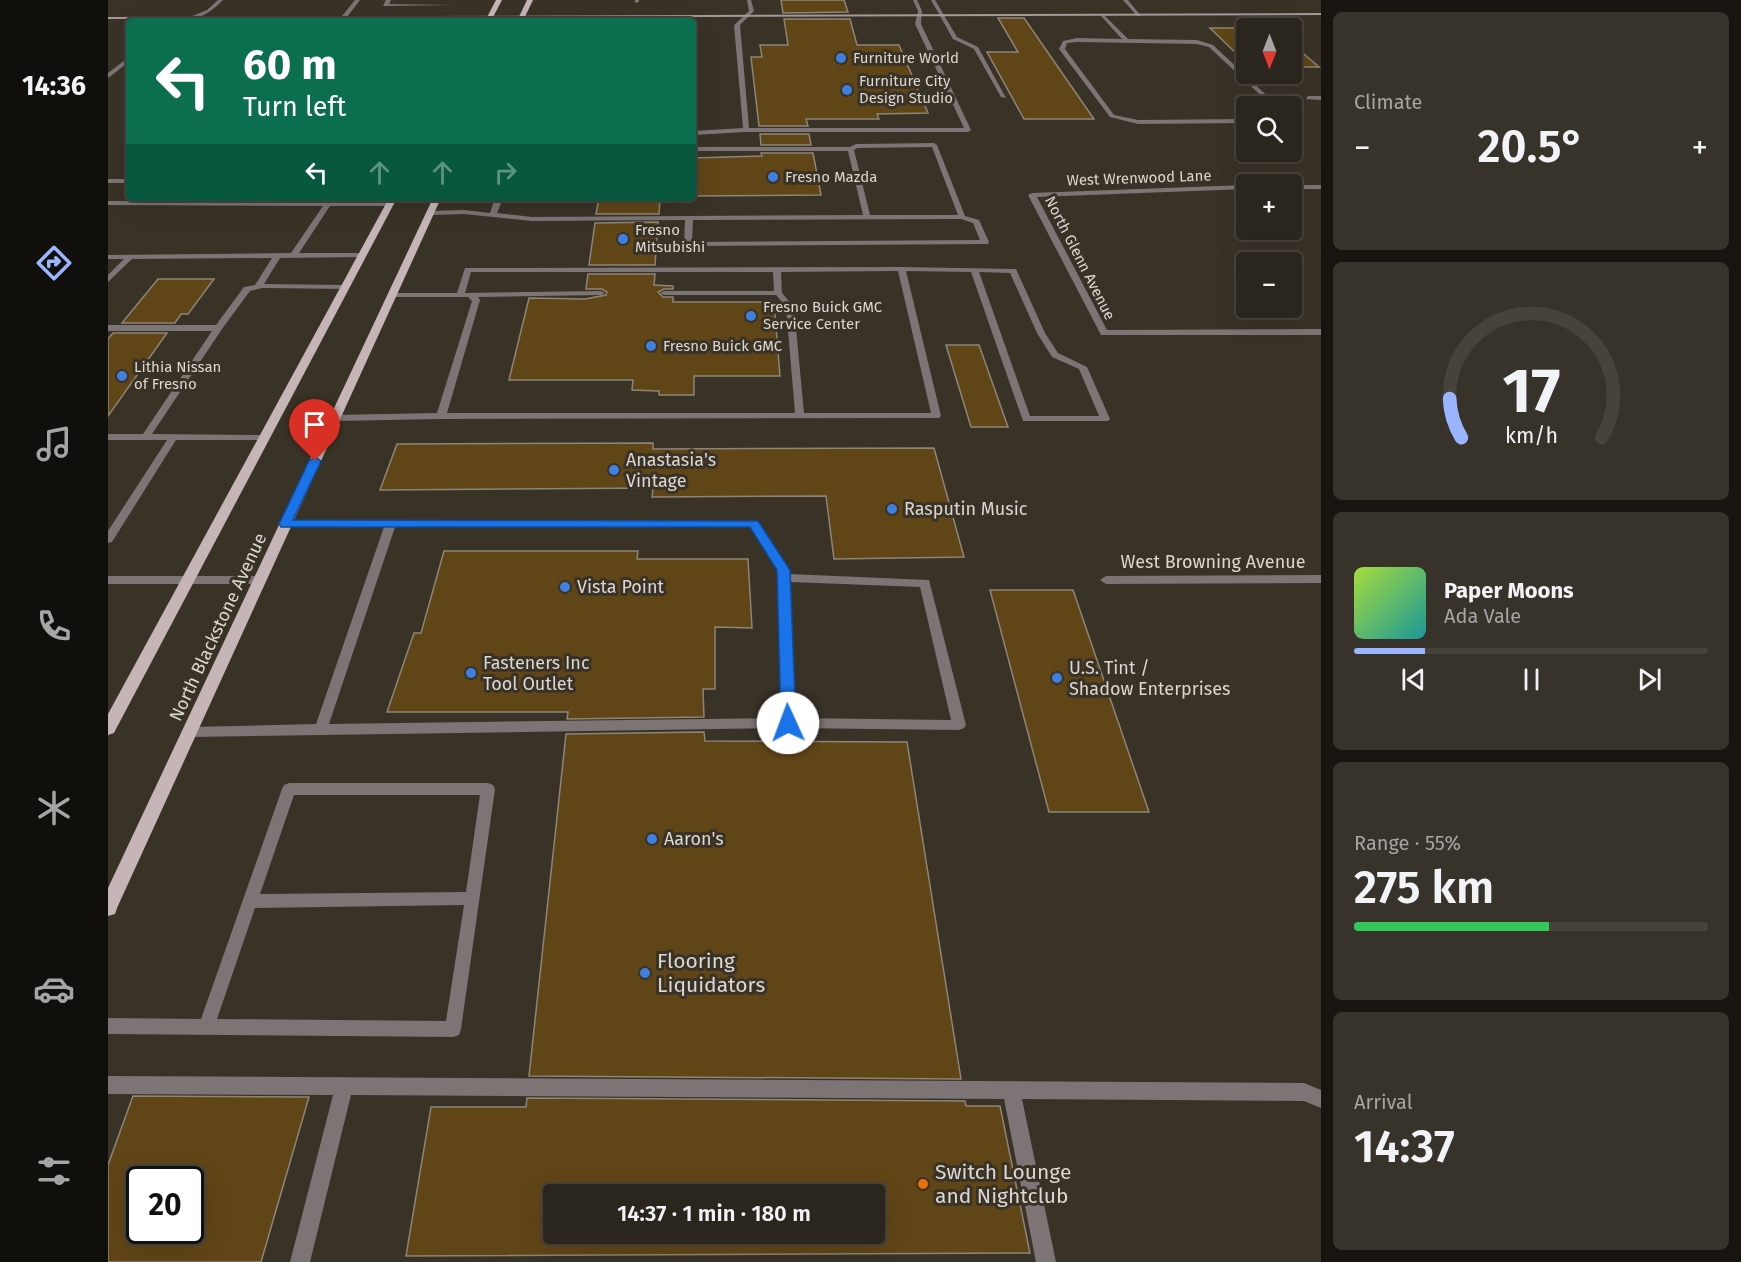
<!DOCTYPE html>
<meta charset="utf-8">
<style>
:root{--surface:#2b261d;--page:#37322a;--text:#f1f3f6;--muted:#a6a5a4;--line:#47433b;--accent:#9ab5fd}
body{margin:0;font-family:"Fira Sans",sans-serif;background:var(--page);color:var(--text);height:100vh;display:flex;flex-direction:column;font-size:22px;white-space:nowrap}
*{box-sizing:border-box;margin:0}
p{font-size:20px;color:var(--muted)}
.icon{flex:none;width:33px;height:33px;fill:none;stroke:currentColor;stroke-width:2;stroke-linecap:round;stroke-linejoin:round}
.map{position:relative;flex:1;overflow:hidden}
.side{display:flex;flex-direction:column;gap:12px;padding:12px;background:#181510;width:420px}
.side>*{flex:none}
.top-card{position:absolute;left:18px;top:18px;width:570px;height:183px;border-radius:6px;box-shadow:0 6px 24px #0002,0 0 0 2px var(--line);background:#0b6e4f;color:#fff;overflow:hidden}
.needle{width:39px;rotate:180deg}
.controls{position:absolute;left:1128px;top:18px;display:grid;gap:12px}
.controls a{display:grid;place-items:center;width:66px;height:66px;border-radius:6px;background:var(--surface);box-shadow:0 6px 24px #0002,0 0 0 2px var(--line);font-size:30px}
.speed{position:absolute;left:18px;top:1166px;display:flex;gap:12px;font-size:30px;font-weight:700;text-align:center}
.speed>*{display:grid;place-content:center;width:78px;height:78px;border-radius:50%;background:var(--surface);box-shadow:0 6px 24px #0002,0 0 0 2px var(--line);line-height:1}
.speed .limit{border:3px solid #111;border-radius:9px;background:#fff;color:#111}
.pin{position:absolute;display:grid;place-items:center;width:51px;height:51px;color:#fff;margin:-62px -26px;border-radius:50% 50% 50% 0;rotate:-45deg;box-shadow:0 0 6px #0007}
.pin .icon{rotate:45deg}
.me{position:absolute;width:66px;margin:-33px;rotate:358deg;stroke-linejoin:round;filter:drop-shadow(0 0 4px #0008)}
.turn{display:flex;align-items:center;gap:21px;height:126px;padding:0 18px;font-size:27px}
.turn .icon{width:78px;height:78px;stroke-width:2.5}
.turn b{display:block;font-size:42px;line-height:51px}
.lanes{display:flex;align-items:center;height:57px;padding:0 18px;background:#0003;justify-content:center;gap:30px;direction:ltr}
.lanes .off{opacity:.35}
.big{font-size:45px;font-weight:600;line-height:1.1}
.side .widget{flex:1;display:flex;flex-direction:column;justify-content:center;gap:9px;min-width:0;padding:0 21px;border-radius:9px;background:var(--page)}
.side .dial{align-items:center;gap:0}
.dial svg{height:156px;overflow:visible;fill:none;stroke:var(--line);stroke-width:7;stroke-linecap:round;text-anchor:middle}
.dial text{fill:var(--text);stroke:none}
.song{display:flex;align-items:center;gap:18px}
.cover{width:72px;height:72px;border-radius:9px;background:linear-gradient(135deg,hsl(80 70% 55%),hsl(180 70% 35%))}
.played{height:6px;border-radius:3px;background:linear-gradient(90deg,var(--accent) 20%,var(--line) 20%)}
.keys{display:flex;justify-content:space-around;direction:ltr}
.heat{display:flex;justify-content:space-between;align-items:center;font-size:33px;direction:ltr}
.charge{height:9px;border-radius:4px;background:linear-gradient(90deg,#34c759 55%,var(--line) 0)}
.trip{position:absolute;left:435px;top:1184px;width:342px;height:60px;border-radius:6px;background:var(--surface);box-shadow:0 6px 24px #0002,0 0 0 2px var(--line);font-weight:600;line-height:60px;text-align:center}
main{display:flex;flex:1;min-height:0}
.menu{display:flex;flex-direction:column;width:108px;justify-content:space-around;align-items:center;background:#110f0c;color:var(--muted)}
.menu .icon{width:42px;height:42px}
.menu .active{color:var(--accent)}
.menu b{font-size:27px;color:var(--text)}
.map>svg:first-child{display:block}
</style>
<main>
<nav class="menu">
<b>14:36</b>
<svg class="icon active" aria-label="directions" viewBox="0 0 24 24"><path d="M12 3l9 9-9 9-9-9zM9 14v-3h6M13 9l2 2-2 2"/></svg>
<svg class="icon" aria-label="music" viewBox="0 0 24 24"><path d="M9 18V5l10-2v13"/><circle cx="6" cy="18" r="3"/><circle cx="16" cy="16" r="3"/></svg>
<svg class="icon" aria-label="phone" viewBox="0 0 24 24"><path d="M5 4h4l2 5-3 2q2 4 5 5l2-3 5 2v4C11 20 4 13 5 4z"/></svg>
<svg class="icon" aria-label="climate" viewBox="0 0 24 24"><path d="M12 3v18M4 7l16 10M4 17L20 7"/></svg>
<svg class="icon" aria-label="car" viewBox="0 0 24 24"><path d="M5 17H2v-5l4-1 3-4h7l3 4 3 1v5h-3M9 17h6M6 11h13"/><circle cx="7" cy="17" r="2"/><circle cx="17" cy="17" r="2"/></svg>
<svg class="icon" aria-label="filters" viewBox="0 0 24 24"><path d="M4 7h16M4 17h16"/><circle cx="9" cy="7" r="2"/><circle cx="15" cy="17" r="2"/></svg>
</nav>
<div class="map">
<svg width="1213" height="1262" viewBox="0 0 1213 1262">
<rect width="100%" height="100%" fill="#393227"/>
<path fill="#604517" stroke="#8e8579" stroke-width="1.5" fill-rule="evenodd" d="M 673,0 L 736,0 L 740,12 L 675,13 Z
M 890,18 L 916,18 L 986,119 L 916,119 L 879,52 L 910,52 Z
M 676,19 L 742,19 L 749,45 L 791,45 L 820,113 L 769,114 L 771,119 L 698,119 L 700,126 L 651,126 L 643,57 L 654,57 L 652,45 L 680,45 Z
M 1102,28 L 1162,28 L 1138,28 L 1138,63 Z
M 1184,44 L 1211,67 L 1184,67 Z
M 652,134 L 701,134 L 703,145 L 653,145 Z
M 653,153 L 705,153 L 713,195 L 585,196 L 585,158 L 654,156 Z
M 491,198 L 552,198 L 551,214 L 488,214 Z
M 550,222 L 547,265 L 481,265 L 487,223 Z
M 480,274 L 547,274 L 546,285 L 565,286 L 565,289 L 556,289 L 550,292 L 555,297 L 565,297 L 565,302 L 666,302 L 672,376 L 586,376 L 586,395 L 551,395 L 551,391 L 524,390 L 525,380 L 401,380 L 421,298 L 477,299 L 498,295 L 499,292 L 494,289 L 478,289 Z
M 50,279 L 106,279 L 80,314 L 73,314 L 67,323 L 14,323 Z
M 5,333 L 59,333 L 0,416 L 0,339 Z
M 838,345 L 871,345 L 900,427 L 863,427 Z
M 545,443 L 545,449 L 826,448 L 856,557 L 726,559 L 718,496 L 544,497 L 545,488 L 272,490 L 289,444 Z
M 336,551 L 530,551 L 529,559 L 640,559 L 644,628 L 607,627 L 607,689 L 595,689 L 596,717 L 459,719 L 460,712 L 279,712 L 306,633 L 313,633 Z
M 882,590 L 965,590 L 1041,812 L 941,812 Z
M 596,732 L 597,741 L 799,742 L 853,1079 L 421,1076 L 458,734 Z
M 25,1096 L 201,1097 L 153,1262 L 0,1262 L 0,1165 ZM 32,1179 L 82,1179 L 82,1230 L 32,1230 Z
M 419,1098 L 857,1101 L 858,1106 L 892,1106 L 922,1253 L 298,1256 L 323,1107 L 418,1107 ZM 446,1194 L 766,1194 L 766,1233 L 446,1233 Z"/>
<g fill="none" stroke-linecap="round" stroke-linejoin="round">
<path fill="#7c7475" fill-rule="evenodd" d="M 110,0 L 115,0 C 104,12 89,21 72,21 L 99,10 Z
M 247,0 L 252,0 L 236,21 L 230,21 Z
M 278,0 L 283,0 L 281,4 L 346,5 L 275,6 Z
M 527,0 L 531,0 L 531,2 L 527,3 Z
M 639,0 L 643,0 L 646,11 L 632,25 L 641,128 L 856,128 L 807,24 L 810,11 L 805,0 L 809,0 L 814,11 L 813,24 L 863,130 L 860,132 L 638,132 L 585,135 L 585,131 L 635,128 L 626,25 L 641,11 Z
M 823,0 L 827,0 L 849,37 L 870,47 L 898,98 L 893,97 L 866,49 L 845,39 Z
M 995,14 L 1020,39 L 1089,40 L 1105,45 L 1170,106 L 1164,106 L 1101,47 L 1089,44 L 969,42 L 959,43 L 957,49 L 1006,115 L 1030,120 L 1138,119 L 1138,123 L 1030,124 L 1002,117 L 951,49 L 955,41 L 969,38 L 1014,39 L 993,16 Z
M 21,57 L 21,62 L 0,78 L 0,73 Z
M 1200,96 L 1213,96 L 1213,100 L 1198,99 Z
M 826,143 L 829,145 L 857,216 L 871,220 L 881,242 L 880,244 L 580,246 L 576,244 L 577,220 L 424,221 L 356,214 L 322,215 L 318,213 L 322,211 L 356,210 L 382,213 L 387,198 L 395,198 L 389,213 L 424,217 L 755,215 L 740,151 L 585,151 L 585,147 L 742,147 L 748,144 ZM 824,147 L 850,215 L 762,215 L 746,150 L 749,148 ZM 853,219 L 865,223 L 872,240 L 584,242 L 585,220 Z
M 0,179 L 21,179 L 21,183 L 0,183 Z
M 0,201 L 282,202 L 286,204 L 282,206 L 222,206 L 191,253 L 258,253 L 258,257 L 172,258 L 156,284 L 237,285 L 241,287 L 240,289 L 154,288 L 142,291 L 114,329 L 44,434 L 156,435 L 161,438 L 159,440 L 68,440 L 4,542 L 0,543 L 0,531 L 59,440 L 0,440 L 0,434 L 35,434 L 104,331 L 0,331 L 0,325 L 108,325 L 136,287 L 147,285 L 164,258 L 24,259 L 0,282 L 0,275 L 16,259 L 0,259 L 0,255 L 183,253 L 215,206 L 0,205 Z
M 793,267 L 908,269 L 937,333 L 950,353 L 979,367 L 1002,419 L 1000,421 L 915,421 L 863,272 L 798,271 L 833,416 L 831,418 L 333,419 L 227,421 L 222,418 L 227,415 L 329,413 L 364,301 L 360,297 L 284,297 L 280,295 L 284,293 L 349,293 L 357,268 ZM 790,271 L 823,413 L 696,413 L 686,307 L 674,293 L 673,272 ZM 363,272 L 665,272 L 666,291 L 556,291 L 552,293 L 556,295 L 668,295 L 678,307 L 687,413 L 339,413 L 372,300 L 370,297 L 493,295 L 497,293 L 493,291 L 357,293 ZM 871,272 L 902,273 L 929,333 L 944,357 L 971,369 L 991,416 L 922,416 Z
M 178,521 L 649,522 L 681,570 L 681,574 L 821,580 L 858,725 L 856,728 L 851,730 L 680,728 L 82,737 L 77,736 L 75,732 L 77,728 L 82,727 L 208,724 L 276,527 L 174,526 L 173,524 ZM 287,527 L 642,527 L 669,570 L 673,718 L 221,724 ZM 682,582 L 812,587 L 843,720 L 686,718 Z
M 181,783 L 380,783 L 385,785 L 387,789 L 353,1029 L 351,1035 L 345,1037 L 0,1034 L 0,1018 L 93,1019 L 174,789 L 176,785 ZM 186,795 L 372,795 L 358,892 L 152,894 ZM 356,905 L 338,1021 L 109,1019 L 147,908 Z
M 0,1076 L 1196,1083 L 1213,1090 L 1213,1108 L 1196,1101 L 914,1099 L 948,1262 L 928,1262 L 896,1099 L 243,1095 L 202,1262 L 182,1262 L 225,1095 L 0,1094 Z"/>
<path fill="#7c7475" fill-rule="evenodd" d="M 1015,0 L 1020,0 L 1033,16 L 1029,16 Z
M 1138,185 L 1138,189 L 929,197 L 999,330 L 1213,329 L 1213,335 L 993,335 L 920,195 L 924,193 Z
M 1184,185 L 1213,185 L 1213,189 L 1184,189 Z
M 1213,575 L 1213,583 L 998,584 L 992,580 L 998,576 Z
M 0,576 L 152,576 L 158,580 L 152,584 L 0,584 Z"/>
<path fill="#a5999a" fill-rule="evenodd" d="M 1213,13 L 1213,15 L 0,19 L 0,17 Z"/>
<path fill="#c5b5b6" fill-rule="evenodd" d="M 388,0 L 394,0 L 383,21 L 377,21 Z
M 419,0 L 425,0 L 415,21 L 409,21 Z
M 281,198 L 289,198 L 8,729 L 6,733 L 0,735 L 0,714 Z
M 325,198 L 333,198 L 9,908 L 7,914 L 0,916 L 0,888 Z"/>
</g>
<path fill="#1a73e8" stroke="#114b97" stroke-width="1.5" d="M 207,457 L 213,461 L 185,520 L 650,521 L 682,570 L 688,723 L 685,727 L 675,727 L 673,723 L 669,570 L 642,527 L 173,527 L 171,524 L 201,461 Z"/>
<g fill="#3f7fe0" stroke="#393227" stroke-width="2">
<circle cx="733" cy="58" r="6"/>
<circle cx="739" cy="90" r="6"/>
<circle cx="665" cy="177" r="6"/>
<circle cx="515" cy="239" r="6"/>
<circle cx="643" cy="316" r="6"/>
<circle cx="543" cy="346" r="6"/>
<circle cx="14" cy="376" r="6"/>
<circle cx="506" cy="470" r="6"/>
<circle cx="784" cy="509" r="6"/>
<circle cx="457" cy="587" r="6"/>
<circle cx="363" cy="673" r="6"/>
<circle cx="949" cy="678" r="6"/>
<circle cx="544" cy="839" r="6"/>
<circle cx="537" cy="973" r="6"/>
</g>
<circle fill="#e8710a" stroke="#393227" stroke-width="2" cx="815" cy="1184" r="6"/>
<g text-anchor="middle" stroke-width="6" stroke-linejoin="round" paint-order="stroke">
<g font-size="15" fill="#dcd7d0" stroke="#393227" text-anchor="start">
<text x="745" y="63">Furniture World</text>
<text x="751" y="86">Furniture City<tspan x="751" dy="17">Design Studio</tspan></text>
<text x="677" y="182">Fresno Mazda</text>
<text x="527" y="235">Fresno<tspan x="527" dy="17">Mitsubishi</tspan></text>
<text x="655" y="312">Fresno Buick GMC<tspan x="655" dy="17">Service Center</tspan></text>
<text x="555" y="351">Fresno Buick GMC</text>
<text x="26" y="372">Lithia Nissan<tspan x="26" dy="17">of Fresno</tspan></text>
</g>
<g font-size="15" fill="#dcd7d0" stroke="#393227">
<text transform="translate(1031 178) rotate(-2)" y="5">West Wrenwood Lane</text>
<text transform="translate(972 258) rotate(63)" y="5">North Glenn Avenue</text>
</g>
<g font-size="18" fill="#dcd7d0" stroke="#393227" text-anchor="start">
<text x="518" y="466">Anastasia's<tspan x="518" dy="21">Vintage</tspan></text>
<text x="796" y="515">Rasputin Music</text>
<text x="469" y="593">Vista Point</text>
<text x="375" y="669">Fasteners Inc<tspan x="375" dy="21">Tool Outlet</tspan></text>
<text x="961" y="674">U.S. Tint /<tspan x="961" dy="21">Shadow Enterprises</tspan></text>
<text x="556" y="845">Aaron's</text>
</g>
<g font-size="18" fill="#dcd7d0" stroke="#393227">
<text x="1105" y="568">West Browning Avenue</text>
<text transform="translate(110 627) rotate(-65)" y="6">North Blackstone Avenue</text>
</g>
<g font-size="21" fill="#dcd7d0" stroke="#393227" text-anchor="start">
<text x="549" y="968">Flooring<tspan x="549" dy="24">Liquidators</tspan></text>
<text x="827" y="1179">Switch Lounge<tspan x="827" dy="24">and Nightclub</tspan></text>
</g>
</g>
</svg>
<div class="controls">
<a><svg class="needle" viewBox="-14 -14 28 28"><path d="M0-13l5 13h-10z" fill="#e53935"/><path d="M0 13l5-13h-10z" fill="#a6a5a4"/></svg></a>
<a><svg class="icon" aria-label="search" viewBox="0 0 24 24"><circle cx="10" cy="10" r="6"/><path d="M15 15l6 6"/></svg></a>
<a>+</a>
<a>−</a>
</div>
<div class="speed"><div class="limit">20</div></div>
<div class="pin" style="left:207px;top:461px;background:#d93025"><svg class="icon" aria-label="arrive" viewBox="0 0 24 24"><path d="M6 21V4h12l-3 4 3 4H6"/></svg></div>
<svg class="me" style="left:680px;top:723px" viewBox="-20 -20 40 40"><circle r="19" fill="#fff"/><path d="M0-13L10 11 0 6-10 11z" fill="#1a73e8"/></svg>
<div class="trip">14:37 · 1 min · 180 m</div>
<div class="top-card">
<div class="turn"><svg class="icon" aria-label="left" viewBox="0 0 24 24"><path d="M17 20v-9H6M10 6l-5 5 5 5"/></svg><div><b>60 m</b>Turn left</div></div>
<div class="lanes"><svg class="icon" aria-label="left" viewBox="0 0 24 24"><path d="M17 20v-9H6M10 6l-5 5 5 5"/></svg><svg class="icon off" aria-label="ahead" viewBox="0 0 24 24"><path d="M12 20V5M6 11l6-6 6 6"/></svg><svg class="icon off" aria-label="ahead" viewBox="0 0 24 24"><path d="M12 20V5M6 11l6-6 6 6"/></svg><svg class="icon off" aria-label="right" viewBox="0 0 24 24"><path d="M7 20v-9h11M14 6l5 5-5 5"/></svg></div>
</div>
</div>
<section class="side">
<div class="widget"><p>Climate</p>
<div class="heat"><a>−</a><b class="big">20.5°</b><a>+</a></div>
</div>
<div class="widget dial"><svg viewBox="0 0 100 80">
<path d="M14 69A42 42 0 1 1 86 69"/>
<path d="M14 69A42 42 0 0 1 8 49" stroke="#9ab5fd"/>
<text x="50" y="56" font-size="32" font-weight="700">17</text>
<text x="50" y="72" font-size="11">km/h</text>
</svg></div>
<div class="widget">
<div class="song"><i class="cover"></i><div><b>Paper Moons</b><p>Ada Vale</p></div></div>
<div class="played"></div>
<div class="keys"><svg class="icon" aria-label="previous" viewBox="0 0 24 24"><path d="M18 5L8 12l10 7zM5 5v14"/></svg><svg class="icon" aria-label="pause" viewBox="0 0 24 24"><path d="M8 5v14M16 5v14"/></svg><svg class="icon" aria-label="next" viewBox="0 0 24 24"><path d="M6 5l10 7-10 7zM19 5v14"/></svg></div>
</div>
<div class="widget"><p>Range · 55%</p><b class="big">275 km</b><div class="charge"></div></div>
<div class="widget"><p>Arrival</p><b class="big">14:37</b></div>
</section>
</main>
